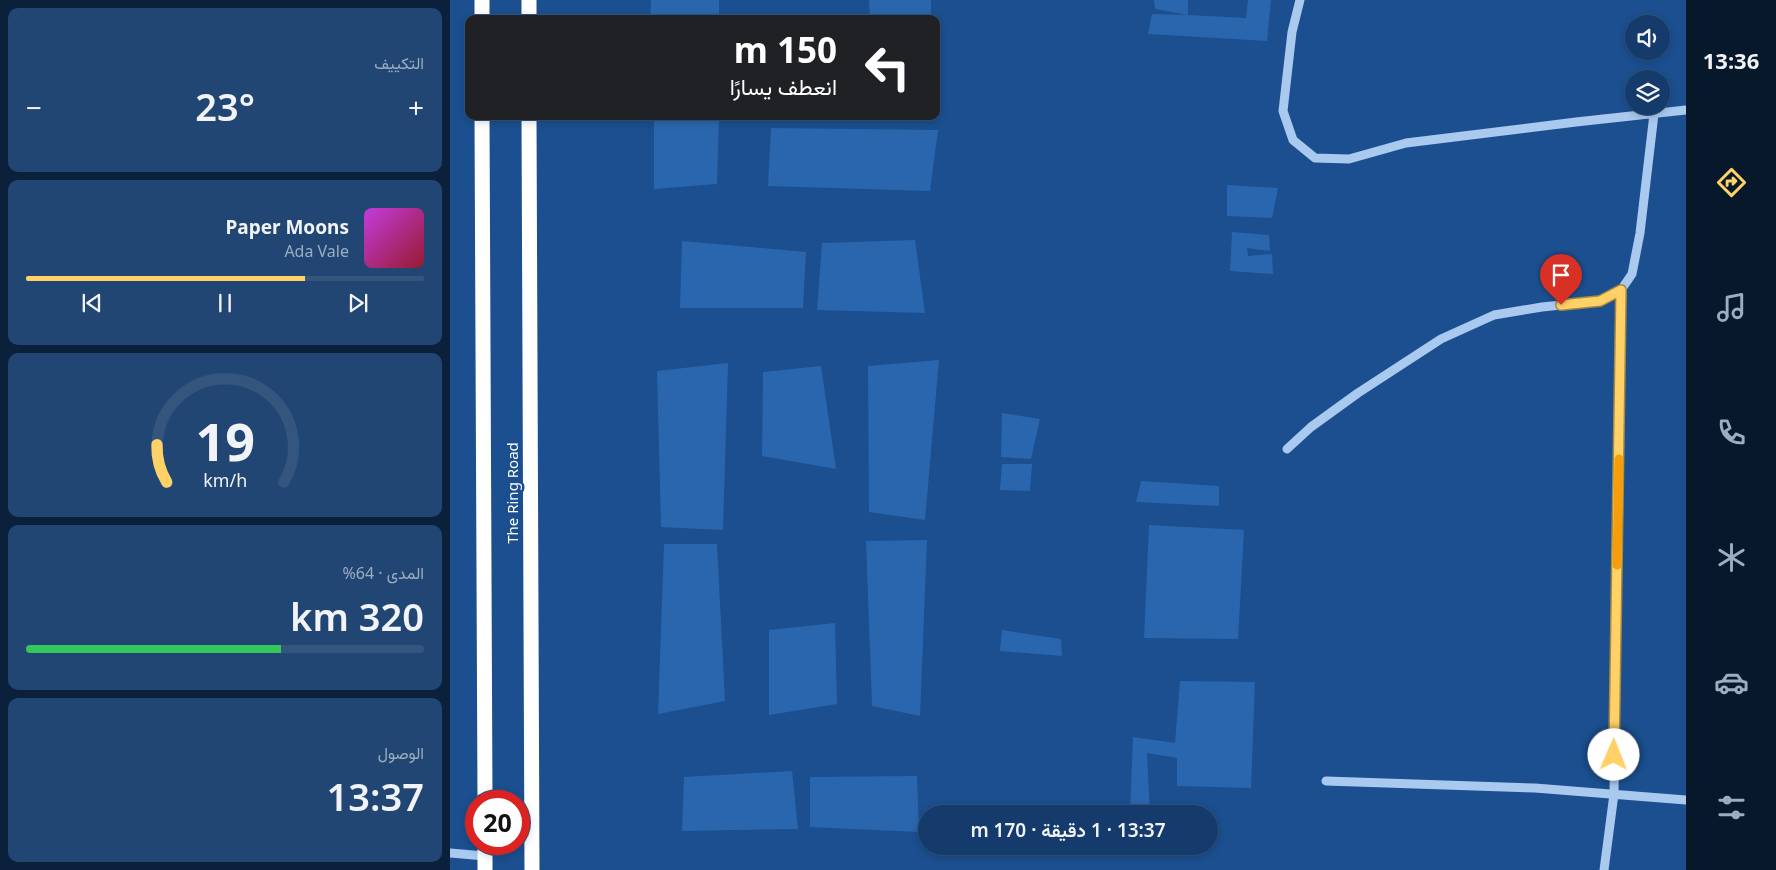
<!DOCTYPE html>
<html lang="ar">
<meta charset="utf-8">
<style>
:root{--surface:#143b6b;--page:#214673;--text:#f1f3f6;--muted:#9dadc1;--line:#33557e;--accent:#ffd166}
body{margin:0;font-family:"Noto Sans",Vazirmatn,sans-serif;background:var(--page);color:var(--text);direction:rtl;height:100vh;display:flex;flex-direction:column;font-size:19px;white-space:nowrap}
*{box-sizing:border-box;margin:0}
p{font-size:16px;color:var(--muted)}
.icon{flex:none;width:28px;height:28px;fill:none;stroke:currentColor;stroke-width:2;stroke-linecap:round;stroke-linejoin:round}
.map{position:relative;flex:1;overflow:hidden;direction:ltr}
.drawer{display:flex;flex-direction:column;gap:8px;padding:8px;background:#0b203b;width:450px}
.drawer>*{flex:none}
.banner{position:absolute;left:15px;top:15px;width:475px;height:105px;border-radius:10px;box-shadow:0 2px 8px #0003,0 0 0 1px var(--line);direction:rtl;background:#202124;color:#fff;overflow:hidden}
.tools{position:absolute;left:1175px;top:15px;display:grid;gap:10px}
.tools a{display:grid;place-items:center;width:45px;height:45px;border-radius:50%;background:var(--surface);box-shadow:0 2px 8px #0003,0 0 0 1px var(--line);font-size:25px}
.speed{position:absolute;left:15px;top:790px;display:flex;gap:10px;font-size:25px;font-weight:700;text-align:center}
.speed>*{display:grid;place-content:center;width:65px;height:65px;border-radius:50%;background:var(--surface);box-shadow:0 2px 8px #0003,0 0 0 1px var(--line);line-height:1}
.speed .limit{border:8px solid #d22;background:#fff;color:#111}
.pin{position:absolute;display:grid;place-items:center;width:42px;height:42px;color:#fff;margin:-51px -21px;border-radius:50% 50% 50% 0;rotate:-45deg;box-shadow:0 0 5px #0007}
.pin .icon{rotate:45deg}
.me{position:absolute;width:55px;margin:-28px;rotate:1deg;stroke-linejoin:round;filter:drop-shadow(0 0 4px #0008)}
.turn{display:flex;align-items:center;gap:18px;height:105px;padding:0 20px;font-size:22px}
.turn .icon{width:65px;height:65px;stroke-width:2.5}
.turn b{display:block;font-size:35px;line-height:42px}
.big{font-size:38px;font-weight:600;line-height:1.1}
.drawer .widget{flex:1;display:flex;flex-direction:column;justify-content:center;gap:8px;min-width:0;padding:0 18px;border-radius:10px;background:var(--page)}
.drawer .dial{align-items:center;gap:0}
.dial svg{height:130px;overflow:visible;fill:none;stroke:var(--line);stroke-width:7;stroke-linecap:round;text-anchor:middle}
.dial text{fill:var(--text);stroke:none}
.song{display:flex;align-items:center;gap:15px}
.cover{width:60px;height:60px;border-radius:8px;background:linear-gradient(135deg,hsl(290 70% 55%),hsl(350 70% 35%))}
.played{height:5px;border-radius:2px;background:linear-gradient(90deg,var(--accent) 70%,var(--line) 70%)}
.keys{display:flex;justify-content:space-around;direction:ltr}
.heat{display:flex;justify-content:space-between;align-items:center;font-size:28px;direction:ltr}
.charge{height:8px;border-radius:4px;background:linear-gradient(90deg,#34c759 64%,var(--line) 0)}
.trip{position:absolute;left:468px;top:805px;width:300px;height:50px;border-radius:25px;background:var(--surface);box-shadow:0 2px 8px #0003,0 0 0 1px var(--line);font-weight:600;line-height:50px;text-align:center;direction:rtl}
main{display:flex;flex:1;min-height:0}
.menu{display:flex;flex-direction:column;width:90px;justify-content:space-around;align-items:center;background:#08182b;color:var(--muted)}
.menu .icon{width:35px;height:35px}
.menu .active{color:var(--accent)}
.menu b{font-size:22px;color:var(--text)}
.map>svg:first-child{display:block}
</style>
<main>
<nav class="menu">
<b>13:36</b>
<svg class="icon active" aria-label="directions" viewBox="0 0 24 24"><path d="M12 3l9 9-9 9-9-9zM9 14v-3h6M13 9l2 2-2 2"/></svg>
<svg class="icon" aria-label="music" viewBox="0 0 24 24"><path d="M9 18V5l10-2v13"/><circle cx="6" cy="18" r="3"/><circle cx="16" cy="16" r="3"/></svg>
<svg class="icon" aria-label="phone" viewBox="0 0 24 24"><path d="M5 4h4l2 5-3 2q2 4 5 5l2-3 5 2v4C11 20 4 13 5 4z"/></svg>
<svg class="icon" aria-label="climate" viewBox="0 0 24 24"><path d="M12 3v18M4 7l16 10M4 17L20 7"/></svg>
<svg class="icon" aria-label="car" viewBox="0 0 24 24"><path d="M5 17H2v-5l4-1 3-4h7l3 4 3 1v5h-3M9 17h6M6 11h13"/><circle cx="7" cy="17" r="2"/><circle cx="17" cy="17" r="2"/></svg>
<svg class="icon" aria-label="filters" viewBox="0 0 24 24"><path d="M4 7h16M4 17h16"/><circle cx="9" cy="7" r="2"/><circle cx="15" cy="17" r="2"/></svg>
</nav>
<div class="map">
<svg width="1236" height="870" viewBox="0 0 1236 870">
<rect width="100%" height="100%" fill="#1b4f8f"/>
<path fill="#2a66ad" d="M 201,0 L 269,0 L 269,19 L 200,19 Z
M 419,0 L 481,0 L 481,19 L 420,19 Z
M 704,0 L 738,0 L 738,15 L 796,18 L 798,0 L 821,0 L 817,41 L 698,34 L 702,14 L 738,15 L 705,9 Z
M 204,116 L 269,116 L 267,184 L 204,189 Z
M 321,128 L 488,130 L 480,191 L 318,186 Z
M 777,185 L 828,188 L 822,218 L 777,216 Z
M 782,232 L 819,235 L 820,251 L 797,248 L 798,256 L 822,254 L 823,274 L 780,271 Z
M 465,240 L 475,313 L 367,310 L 372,243 Z
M 232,241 L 356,252 L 353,308 L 230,308 Z
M 489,360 L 475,520 L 419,512 L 418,366 Z
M 278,363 L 273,530 L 211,527 L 207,371 Z
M 371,366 L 386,469 L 312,456 L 313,372 Z
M 552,413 L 590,419 L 581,459 L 551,457 Z
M 552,464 L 582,464 L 580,491 L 550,490 Z
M 691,481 L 769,486 L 769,506 L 686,502 Z
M 699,525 L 794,530 L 788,639 L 694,638 Z
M 477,540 L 470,716 L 422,706 L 416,541 Z
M 214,544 L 267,544 L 275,701 L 208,714 Z
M 385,623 L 387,704 L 319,715 L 319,630 Z
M 552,630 L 611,639 L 612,656 L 550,651 Z
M 730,681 L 805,682 L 801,788 L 727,786 L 727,758 L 697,753 L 700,814 L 680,813 L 683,737 L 725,743 Z
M 342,771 L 348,829 L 232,831 L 234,777 Z
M 467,776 L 469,832 L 360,827 L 360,777 Z"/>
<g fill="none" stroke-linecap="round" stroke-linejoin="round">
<path stroke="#a9c9ee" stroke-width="9" d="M 850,0 L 842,32 L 833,111 L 843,140 L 865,158 L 899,159 L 956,143 L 1126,122 L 1236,110
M 837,449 L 861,427 L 908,393 L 991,339 L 1044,315 L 1092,307 L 1150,301 L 1171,290 L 1182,274 L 1190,233 L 1204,114
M 876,781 L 1085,788 L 1236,800
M 0,853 L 35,856
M 1154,870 L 1164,794 L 1171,290"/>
<path stroke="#fff" stroke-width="15" d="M 32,0 L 32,19
M 79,0 L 79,19
M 32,116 L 35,801
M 79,116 L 82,870
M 35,844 L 35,870"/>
</g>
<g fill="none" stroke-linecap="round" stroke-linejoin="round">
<defs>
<path id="route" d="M 1111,305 L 1150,301 L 1171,290 L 1164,755"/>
</defs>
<use href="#route" stroke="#a68842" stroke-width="12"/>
<use href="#route" stroke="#ffd166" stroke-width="9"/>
<path stroke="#f59e0b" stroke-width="9" d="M 1167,565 L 1169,459"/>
</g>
<g text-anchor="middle" stroke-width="5" stroke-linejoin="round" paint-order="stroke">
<g font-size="15" fill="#fff" stroke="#1b4f8f">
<text transform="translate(63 493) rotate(-90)" y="5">The Ring Road</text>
</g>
</g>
</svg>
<div class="tools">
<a><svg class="icon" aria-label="sound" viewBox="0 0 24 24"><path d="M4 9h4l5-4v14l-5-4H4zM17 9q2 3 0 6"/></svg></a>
<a><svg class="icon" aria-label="layers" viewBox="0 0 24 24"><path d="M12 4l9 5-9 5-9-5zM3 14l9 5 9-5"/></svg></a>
</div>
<div class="speed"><div class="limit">20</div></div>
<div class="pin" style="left:1111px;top:305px;background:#d93025"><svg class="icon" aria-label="arrive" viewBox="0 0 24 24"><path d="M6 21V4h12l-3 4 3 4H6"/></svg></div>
<svg class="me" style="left:1164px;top:755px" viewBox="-20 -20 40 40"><circle r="19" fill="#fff"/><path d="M0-13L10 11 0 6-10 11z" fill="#ffd166"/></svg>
<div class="trip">13:37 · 1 دقيقة · 170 m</div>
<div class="banner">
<div class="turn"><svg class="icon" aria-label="left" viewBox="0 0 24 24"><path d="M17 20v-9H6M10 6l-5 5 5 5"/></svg><div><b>150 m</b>انعطف يسارًا</div></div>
</div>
</div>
<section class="drawer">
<div class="widget"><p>التكييف</p>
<div class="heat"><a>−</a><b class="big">23°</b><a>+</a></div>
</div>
<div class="widget">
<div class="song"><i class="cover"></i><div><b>Paper Moons</b><p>Ada Vale</p></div></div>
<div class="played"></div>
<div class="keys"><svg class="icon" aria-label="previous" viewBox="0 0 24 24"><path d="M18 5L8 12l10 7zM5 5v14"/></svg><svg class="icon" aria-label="pause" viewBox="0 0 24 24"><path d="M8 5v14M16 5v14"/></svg><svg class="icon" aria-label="next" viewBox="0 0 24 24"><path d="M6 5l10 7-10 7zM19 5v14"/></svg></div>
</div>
<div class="widget dial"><svg viewBox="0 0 100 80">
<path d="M14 69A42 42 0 1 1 86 69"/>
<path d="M14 69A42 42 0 0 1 8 46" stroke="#ffd166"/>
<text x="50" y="56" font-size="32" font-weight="700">19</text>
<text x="50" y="72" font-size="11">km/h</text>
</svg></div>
<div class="widget"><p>المدى · 64%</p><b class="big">320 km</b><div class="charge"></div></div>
<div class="widget"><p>الوصول</p><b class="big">13:37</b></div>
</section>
</main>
